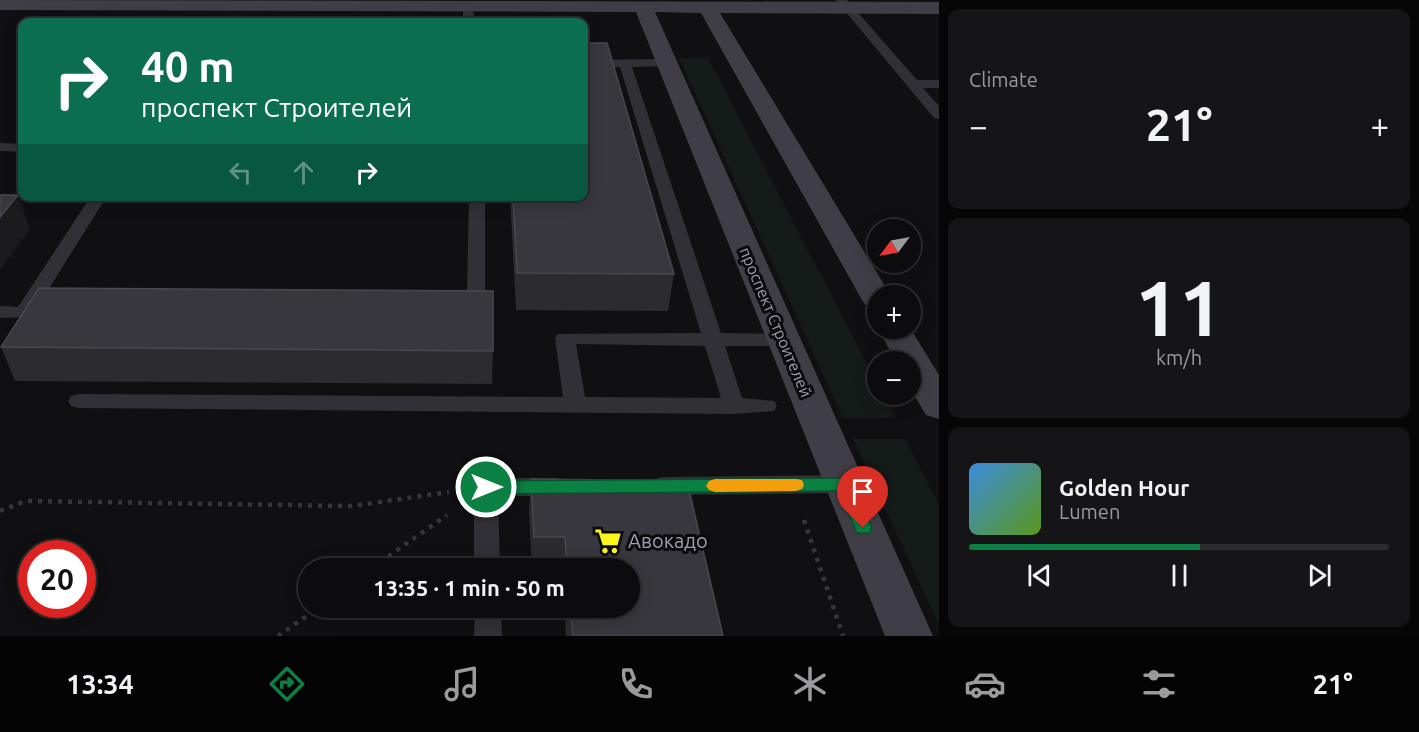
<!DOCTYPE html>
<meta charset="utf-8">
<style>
:root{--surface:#0c0b0d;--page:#151416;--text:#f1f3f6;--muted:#9a9b9d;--line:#2c2b2e;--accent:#0b8043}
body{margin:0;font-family:Ubuntu,sans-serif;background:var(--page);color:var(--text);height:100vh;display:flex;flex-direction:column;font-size:22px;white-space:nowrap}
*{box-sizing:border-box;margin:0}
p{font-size:20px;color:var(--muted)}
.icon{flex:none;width:33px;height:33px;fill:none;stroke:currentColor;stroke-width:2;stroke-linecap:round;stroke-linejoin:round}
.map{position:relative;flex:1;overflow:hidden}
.details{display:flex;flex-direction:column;gap:9px;padding:9px;background:#070607;width:480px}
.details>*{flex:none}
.top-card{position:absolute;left:18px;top:18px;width:570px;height:183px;border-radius:12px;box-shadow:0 3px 15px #0003,0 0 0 2px var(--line);background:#0b6e4f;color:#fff;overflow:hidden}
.needle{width:39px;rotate:238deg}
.tools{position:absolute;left:867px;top:219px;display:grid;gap:12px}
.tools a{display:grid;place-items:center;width:54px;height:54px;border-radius:50%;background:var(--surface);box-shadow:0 3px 15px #0003,0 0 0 2px var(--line);font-size:30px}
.speed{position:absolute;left:18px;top:540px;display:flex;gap:12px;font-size:30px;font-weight:700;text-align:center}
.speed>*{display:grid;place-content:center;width:78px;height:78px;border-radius:50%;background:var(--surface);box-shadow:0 3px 15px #0003,0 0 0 2px var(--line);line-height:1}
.speed .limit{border:9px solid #d22;background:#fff;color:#111}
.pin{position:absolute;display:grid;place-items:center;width:51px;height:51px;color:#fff;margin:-62px -26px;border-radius:50% 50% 50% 0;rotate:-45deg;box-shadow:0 0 6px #0007}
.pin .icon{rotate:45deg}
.me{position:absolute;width:66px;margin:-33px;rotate:90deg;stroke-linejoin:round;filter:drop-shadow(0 0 4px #0008)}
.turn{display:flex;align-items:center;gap:21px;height:126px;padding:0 24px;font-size:27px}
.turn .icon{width:78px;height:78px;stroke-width:2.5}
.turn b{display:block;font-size:42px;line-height:51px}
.lanes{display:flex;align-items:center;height:57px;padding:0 24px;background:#0003;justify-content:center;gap:30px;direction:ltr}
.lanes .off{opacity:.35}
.big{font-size:45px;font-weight:700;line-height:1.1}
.details .card{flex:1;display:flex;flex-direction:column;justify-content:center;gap:9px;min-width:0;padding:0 21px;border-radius:12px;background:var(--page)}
.details .dial{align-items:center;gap:0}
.dial b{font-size:78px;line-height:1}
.song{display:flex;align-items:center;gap:18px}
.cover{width:72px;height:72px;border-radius:9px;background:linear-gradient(135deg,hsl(210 70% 55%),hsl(90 70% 35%))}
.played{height:6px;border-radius:3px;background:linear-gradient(90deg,var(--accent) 55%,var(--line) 55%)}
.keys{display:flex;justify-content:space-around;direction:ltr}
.heat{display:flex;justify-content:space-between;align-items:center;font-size:33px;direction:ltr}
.trip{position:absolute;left:298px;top:558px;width:342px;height:60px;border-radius:30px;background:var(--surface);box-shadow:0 3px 15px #0003,0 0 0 2px var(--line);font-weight:700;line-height:60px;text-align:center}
.dock{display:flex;height:96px;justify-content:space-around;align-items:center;background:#050405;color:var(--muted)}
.dock .icon{width:42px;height:42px}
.dock .on{color:var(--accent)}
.dock b{font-size:27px;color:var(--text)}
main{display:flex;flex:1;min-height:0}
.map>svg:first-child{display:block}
</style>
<main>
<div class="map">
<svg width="939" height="636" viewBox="0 0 939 636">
<rect width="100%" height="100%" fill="#100f11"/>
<path fill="#151b18" d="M 679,58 L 708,58 L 877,383 L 878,394 L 884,395 L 896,418 L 843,418 Z
M 853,439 L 905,439 L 939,504 L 939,625 Z"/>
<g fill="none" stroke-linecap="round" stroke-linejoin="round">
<path stroke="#36363d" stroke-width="4.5" stroke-dasharray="4 6" stroke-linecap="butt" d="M 0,511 L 25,501 L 352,506 L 449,492
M 804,520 L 843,636
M 372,568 L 447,515
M 278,636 L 318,608"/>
<path fill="#313036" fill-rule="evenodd" d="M 836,0 L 847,0 L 917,80 L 939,80 L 939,88 L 923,88 L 939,106 L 939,119 L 934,118 Z
M 468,3 L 473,6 L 474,22 L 463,22 L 463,6 Z
M 668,59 L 674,63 L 672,66 L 632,67 L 721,333 L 784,334 L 791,335 L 794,340 L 791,345 L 784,346 L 725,346 L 742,398 L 774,401 L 777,406 L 774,411 L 734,414 L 79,408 L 71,406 L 68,401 L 71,396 L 79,394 L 563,397 L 555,338 L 558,334 L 701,333 L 620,67 L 584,68 L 584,60 ZM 576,344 L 705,346 L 721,398 L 585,397 Z
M 0,143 L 22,144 L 22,152 L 0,151 Z
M 91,196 L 107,196 L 31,317 L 0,318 L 0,306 L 18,307 Z
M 469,196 L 485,196 L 485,292 L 476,298 L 467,292 Z
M 845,475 L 853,478 L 857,484 L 853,490 L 845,493 L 662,495 L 653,492 L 650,486 L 653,480 L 662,477 Z
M 486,478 L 558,478 L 567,481 L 570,487 L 567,493 L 558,496 L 498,496 L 500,568 L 474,568 L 474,487 L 477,481 Z
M 475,608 L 501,608 L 502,636 L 474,636 Z"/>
<path fill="#3f3e46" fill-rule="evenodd" d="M 0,0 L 939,2 L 939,14 L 720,13 L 891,296 L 878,296 L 878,310 L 867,307 L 862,300 L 701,13 L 655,12 L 933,636 L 885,636 L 636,12 L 0,10 Z
M 878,328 L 910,328 L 939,375 L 939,419 L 926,415 L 910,388 L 910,362 L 896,362 Z"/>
</g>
<path fill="#2c2b2f" d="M 510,196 L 584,196 L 674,274 L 668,311 L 516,310 Z
M 1,347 L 493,351 L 492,384 L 15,381 Z
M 531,479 L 723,636 L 566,636 L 564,608 L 630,608 L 630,568 L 532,568 L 529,512 Z"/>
<path fill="#1b1a1d" d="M 18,195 L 30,229 L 0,270 L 0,217 Z"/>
<path fill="#38373d" stroke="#484850" stroke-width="1.5" d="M 584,43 L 607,43 L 674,274 L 517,273 L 513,196 L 584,196 Z
M 0,195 L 18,195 L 0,217 Z
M 39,288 L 493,291 L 493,351 L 1,347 Z
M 531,479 L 687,481 L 723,636 L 573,636 L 570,608 L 630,608 L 630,568 L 567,568 L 565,537 L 534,537 Z"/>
<path fill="#0b8043" stroke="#07532c" stroke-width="1.5" d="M 845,478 L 851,480 L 853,484 L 872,528 L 869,533 L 857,533 L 839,491 L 486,494 L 480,492 L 477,487 L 480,483 L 486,481 Z"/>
<path fill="#f59e0b" d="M 715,479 L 796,479 L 802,480 L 804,485 L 802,489 L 796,491 L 715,492 L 709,490 L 706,486 L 709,481 Z"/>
<defs>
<symbol id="supermarket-bare" viewBox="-9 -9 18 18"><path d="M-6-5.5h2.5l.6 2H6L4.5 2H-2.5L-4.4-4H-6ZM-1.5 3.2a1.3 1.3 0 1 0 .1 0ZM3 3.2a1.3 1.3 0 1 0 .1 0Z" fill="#fbf71d" stroke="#0b0a0c" stroke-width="2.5" paint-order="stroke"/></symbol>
</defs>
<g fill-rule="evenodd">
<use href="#supermarket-bare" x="589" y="522" width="38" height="38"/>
</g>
<g text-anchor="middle" stroke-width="6" stroke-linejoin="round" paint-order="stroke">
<g font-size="16" fill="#a09fb3" stroke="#0b0a0c">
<text transform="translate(776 322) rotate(67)" y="6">проспект Строителей</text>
</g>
<g font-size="20" fill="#a09fb3" stroke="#0b0a0c" text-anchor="start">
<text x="628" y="548">Авокадо</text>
</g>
</g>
</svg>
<div class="tools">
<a><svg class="needle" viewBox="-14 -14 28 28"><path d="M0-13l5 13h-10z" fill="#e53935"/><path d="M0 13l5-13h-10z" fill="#9a9b9d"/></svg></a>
<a>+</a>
<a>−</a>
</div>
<div class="speed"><div class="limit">20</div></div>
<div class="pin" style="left:863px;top:528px;background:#d93025"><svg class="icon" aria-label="arrive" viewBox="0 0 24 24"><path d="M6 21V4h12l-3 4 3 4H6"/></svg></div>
<svg class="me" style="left:486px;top:487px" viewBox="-20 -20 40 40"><circle r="17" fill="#0b8043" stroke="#fff" stroke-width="3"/><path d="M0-11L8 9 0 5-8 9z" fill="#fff"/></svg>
<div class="trip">13:35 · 1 min · 50 m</div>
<div class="top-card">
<div class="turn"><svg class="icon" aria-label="right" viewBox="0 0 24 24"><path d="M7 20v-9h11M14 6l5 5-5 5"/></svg><div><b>40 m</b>проспект Строителей</div></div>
<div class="lanes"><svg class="icon off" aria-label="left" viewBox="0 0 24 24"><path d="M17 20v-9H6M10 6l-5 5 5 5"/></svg><svg class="icon off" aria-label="ahead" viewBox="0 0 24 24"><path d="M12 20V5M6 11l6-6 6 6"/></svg><svg class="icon" aria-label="right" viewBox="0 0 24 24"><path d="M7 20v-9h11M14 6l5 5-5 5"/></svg></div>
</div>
</div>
<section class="details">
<div class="card"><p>Climate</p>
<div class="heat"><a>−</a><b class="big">21°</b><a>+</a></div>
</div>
<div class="card dial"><b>11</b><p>km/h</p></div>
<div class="card">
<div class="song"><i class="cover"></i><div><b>Golden Hour</b><p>Lumen</p></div></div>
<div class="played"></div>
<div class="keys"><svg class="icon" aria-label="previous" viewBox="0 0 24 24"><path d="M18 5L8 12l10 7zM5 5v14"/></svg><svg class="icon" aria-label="pause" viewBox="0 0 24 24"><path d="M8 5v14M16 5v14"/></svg><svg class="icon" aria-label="next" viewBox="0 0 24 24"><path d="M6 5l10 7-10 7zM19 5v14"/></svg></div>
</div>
</section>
</main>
<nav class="dock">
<b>13:34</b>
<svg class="icon on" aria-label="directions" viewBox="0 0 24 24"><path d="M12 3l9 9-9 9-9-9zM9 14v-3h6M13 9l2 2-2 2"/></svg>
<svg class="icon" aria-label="music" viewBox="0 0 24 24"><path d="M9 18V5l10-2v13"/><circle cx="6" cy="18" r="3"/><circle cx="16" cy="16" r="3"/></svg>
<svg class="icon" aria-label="phone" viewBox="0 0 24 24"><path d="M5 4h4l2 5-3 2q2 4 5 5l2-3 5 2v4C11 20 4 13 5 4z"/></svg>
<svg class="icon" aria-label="climate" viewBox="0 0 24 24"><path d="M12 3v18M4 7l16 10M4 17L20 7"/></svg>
<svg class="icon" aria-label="car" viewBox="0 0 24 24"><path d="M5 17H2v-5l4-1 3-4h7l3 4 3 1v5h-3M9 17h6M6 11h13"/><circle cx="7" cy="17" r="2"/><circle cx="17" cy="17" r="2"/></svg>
<svg class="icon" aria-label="filters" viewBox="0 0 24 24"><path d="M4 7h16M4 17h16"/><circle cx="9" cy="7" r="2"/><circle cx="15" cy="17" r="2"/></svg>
<b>21°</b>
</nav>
